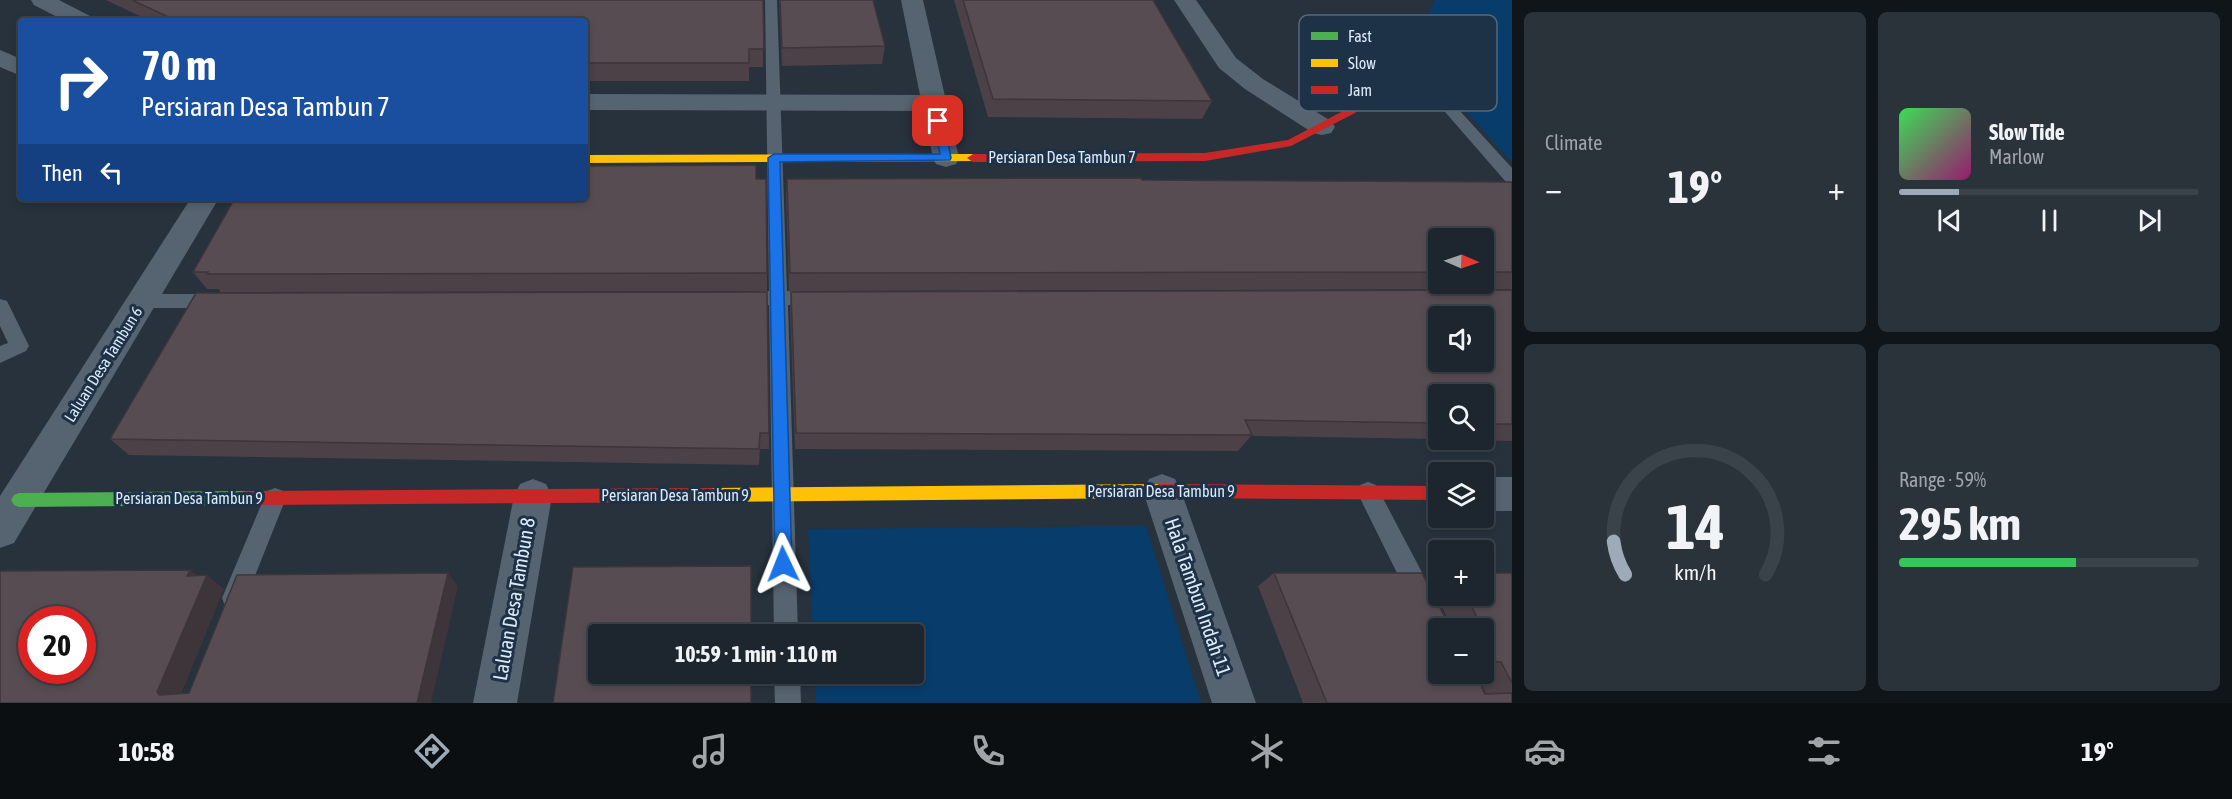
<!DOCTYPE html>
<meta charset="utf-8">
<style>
:root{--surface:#1d262e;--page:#2a323a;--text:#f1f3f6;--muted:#a0a5aa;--line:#3b434a;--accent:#9daab7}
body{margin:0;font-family:"Asap Condensed",sans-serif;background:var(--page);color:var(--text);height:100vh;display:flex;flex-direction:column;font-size:22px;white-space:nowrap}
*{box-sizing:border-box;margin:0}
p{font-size:20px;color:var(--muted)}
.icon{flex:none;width:33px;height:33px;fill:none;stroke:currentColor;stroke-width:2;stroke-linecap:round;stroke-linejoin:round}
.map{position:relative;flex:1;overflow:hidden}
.details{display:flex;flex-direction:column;gap:12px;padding:12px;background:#101519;width:720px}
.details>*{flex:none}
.guide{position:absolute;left:18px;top:18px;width:570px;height:183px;border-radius:6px;box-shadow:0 3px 9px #0003,0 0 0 2px var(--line);background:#1a4fa0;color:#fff;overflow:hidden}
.needle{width:39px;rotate:92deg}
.tools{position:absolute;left:1428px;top:228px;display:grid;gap:12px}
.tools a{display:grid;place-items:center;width:66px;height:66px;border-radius:6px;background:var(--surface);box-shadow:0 3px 9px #0003,0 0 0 2px var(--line);font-size:30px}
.speed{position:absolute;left:18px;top:606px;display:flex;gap:12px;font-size:30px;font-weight:700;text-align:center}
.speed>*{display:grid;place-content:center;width:78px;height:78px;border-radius:50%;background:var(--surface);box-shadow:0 3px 9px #0003,0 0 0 2px var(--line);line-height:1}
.speed .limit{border:9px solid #d22;background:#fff;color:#111}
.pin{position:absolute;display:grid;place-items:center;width:51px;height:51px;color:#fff;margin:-26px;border-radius:12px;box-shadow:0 3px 9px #0006}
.me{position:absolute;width:66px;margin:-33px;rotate:358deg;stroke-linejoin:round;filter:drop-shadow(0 0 4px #0008)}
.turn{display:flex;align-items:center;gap:21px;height:126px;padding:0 24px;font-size:27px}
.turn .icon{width:78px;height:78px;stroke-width:2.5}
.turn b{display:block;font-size:42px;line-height:51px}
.then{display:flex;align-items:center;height:57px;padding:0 24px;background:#0003;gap:12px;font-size:22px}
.big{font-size:45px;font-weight:700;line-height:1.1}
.details .tile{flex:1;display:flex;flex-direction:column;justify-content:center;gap:9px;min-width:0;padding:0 21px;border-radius:9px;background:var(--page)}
.details .dial{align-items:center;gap:0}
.dial svg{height:156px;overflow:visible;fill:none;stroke:var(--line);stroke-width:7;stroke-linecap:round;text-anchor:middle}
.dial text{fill:var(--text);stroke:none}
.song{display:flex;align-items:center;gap:18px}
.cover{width:72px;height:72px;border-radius:9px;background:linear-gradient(135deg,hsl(130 70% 55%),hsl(320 70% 35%))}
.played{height:6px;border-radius:3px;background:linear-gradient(90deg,var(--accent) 20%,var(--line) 20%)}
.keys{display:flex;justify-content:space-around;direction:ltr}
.heat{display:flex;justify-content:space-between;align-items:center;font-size:33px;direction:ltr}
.charge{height:9px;border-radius:4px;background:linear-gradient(90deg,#34c759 59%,var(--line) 0)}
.details .tiles{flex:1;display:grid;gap:12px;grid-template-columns:repeat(2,1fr)}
.trip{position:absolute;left:588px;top:624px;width:336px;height:60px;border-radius:6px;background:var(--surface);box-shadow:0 3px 9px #0003,0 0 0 2px var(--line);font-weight:700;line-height:60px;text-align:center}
.menu{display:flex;height:96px;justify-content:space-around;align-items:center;background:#0c0f12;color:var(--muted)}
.menu .icon{width:42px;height:42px}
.menu .active{color:var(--accent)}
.menu b{font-size:27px;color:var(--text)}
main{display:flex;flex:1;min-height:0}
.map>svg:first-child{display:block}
</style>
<main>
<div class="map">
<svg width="1512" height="703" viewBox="0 0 1512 703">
<rect width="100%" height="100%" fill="#27323d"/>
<path fill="#083c6a" d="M 1435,0 L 1512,0 L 1512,163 L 1411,49 Z
M 1146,526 L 1201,703 L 816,703 L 815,674 L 914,674 L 914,634 L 813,634 L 808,529 Z"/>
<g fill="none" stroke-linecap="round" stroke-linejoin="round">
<path fill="#566370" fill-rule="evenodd" d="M 765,0 L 777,0 L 787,291 L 824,293 L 826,298 L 824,303 L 788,305 L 798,634 L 774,634 L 769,305 L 734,303 L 732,298 L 734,293 L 769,291 Z
M 1404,61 L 1409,62 L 1449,99 L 1512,168 L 1512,183 L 1506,182 L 1439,105 L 1399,68 L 1397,65 Z
M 141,294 L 217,294 L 224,296 L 226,301 L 224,306 L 217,308 L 141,308 L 134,306 L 132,301 L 134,296 Z
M 0,299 L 7,301 L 29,346 L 26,351 L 0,363 L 0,346 L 8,343 L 0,326 Z
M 1368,482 L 1376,485 L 1447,620 L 1450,628 L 1438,628 L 1438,641 L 1429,638 L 1357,492 L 1360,485 Z
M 275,488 L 283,491 L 286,498 L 243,606 L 234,610 L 225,606 L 222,598 L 267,491 Z
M 774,674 L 800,674 L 801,703 L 775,703 Z"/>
<path fill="#566370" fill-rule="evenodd" d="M 31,0 L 59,0 L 90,16 L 93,21 L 65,21 L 34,5 Z
M 901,0 L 923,0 L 959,158 L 956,164 L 946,167 L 936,164 L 933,158 L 923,111 L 585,110 L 585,94 L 920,95 Z
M 1174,0 L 1196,0 L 1236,58 L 1263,79 L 1331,121 L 1335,127 L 1331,133 L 1322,135 L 1313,133 L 1245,89 L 1219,68 Z
M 0,50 L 21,59 L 21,76 L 0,67 Z
M 191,198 L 219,198 L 14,543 L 0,548 L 0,496 Z
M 1162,474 L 1175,479 L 1181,491 L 1256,703 L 1212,703 L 1143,491 L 1149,479 Z
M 1484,477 L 1512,477 L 1512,511 L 1484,511 Z
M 533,479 L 546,484 L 552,496 L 517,703 L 473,703 L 514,496 L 520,484 Z"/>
<path fill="#4caf50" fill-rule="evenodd" d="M 245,491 L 250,493 L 253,498 L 250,503 L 245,505 L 19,507 L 14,505 L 11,500 L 14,495 L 19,493 Z"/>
<path fill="#ffc107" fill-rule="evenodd" d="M 973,154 L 977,155 L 977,161 L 585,163 L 585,155 Z
M 1159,484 L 1164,486 L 1167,491 L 1164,496 L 1159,498 L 712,502 L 707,500 L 704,495 L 707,490 L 712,488 Z"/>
<path fill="#c62828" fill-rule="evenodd" d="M 1404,62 L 1409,65 L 1407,67 L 1355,113 L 1291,146 L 1205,161 L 973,162 L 967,158 L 973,154 L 1205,153 L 1288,140 L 1347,109 Z
M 1159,484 L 1438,486 L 1438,500 L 1159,498 L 1154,496 L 1151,491 L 1154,486 Z
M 712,488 L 717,490 L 720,495 L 717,500 L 712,502 L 245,505 L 240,503 L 237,498 L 240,493 L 245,491 Z"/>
</g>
<path fill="#4b4147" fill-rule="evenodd" d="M 106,0 L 763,0 L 763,67 L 749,67 L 749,81 L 585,81 L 585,21 L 150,21 Z
M 779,0 L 873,0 L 885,46 L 882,64 L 782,66 Z
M 954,0 L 1153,0 L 1212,101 L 1202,119 L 988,117 Z
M 756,179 L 767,273 L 767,291 L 220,292 L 219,289 L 207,289 L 193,272 Z
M 787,179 L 1512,182 L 1512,289 L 789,291 L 786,197 ZM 1438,238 L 1484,238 L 1484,284 L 1438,284 Z
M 1512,290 L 1512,441 L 1450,440 L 1484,440 L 1484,394 L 1438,394 L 1438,439 L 1251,436 L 1238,451 L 795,449 L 790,309 L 791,292 Z
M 769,433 L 769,449 L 760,449 L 759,465 L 129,455 L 110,439 Z
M 1274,573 L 1449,626 L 1451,625 L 1432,587 L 1438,583 L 1438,596 L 1484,596 L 1512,573 L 1512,703 L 1303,703 L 1258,586 ZM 1438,628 L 1484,628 L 1484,674 L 1476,674 L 1486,694 L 1485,694 Z"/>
<path fill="#3d3539" d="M 190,570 L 205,581 L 207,575 L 224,589 L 178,702 L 159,695 L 157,692 L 187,576 Z
M 448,573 L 458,586 L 431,703 L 417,703 Z"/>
<path fill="#574c52" stroke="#3d3539" stroke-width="1.5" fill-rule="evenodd" d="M 132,0 L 763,0 L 764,49 L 749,49 L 749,63 L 585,63 L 585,21 L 177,21 Z
M 780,0 L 873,0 L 885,46 L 782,48 Z
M 963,0 L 1153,0 L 1212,101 L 993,99 Z
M 756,165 L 756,179 L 766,179 L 767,273 L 207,274 L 208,272 L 193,272 L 235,198 L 585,198 L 585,166 Z
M 1141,178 L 1142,180 L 1512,182 L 1512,272 L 1484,272 L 1484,238 L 1438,238 L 1438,272 L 790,273 L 787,179 Z
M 1512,290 L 1512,424 L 1484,424 L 1484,394 L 1438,394 L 1438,423 L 1245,420 L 1252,435 L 796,433 L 791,292 ZM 1438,316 L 1484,316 L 1484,362 L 1438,362 Z
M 767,292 L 769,433 L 760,433 L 759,449 L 110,439 L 196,293 Z
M 751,566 L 751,634 L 598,634 L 598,674 L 751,674 L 751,703 L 553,703 L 573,567 Z
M 190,570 L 187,576 L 207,575 L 157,692 L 159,695 L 189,693 L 237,575 L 448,573 L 417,703 L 0,703 L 0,571 ZM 32,620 L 82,620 L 82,670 L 32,670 Z
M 1274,573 L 1422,573 L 1450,627 L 1454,628 L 1438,628 L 1438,674 L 1476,674 L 1485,694 L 1512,693 L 1512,703 L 1327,703 Z
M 1484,573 L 1512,573 L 1512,683 L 1501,662 L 1484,661 L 1484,628 L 1464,628 L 1463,618 L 1473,618 L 1476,615 L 1466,596 L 1484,596 Z"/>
<path fill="#1a73e8" stroke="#114b97" stroke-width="1.5" d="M 938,118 L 944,121 L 951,158 L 950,160 L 780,162 L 792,564 L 789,570 L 783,572 L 777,570 L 775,564 L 768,158 L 774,154 L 940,154 L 933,121 Z"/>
<g text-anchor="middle" stroke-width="6" stroke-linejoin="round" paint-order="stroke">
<g font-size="16" fill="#ddeaf8" stroke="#1d3147">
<text x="1062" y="163">Persiaran Desa Tambun 7</text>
<text transform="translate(103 364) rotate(-58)" y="6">Laluan Desa Tambun 6</text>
<text x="1161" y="497">Persiaran Desa Tambun 9</text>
<text x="675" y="501">Persiaran Desa Tambun 9</text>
<text x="189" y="504">Persiaran Desa Tambun 9</text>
</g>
<g font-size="20" fill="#ddeaf8" stroke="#1d3147">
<text transform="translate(1198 597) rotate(71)" y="7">Hala Tambun Indah 11</text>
<text transform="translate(514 599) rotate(-80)" y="7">Laluan Desa Tambun 8</text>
</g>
</g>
<rect x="1299" y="15" width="198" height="96" rx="9" fill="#1d3147" stroke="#57687c" stroke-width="1.5"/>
<rect x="1311" y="32" width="27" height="8" fill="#4caf50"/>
<rect x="1311" y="59" width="27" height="8" fill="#ffc107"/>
<rect x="1311" y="86" width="27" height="8" fill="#c62828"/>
<g font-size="16" fill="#ddeaf8">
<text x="1348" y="42">Fast</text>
<text x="1348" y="69">Slow</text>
<text x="1348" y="96">Jam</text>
</g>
</svg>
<div class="tools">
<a><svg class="needle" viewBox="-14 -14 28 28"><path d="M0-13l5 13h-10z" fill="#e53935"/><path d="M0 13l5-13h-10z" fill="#a0a5aa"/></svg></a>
<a><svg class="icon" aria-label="sound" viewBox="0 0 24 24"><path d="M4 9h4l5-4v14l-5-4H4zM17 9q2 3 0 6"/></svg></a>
<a><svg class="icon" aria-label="search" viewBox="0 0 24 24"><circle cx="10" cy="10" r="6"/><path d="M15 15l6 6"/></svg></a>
<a><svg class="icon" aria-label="layers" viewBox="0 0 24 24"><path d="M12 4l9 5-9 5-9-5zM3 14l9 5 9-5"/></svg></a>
<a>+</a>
<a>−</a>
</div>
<div class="speed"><div class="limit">20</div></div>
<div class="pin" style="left:938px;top:121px;background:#d93025"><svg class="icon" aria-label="arrive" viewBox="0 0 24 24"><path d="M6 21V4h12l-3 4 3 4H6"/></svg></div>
<svg class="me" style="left:783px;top:564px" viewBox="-20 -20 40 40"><path d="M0-17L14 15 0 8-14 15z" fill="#1a73e8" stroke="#fff" stroke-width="4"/></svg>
<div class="trip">10:59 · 1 min · 110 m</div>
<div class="guide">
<div class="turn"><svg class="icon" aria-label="right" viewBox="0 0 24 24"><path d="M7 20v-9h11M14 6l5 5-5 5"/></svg><div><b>70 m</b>Persiaran Desa Tambun 7</div></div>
<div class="then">Then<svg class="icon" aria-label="left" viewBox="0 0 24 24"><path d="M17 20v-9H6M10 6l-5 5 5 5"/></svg></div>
</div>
</div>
<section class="details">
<div class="tiles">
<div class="tile"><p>Climate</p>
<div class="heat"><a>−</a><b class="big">19°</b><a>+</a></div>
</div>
<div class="tile">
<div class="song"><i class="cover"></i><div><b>Slow Tide</b><p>Marlow</p></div></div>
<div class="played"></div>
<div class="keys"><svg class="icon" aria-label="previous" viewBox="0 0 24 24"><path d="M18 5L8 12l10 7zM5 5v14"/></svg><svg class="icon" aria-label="pause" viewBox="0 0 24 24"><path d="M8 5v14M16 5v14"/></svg><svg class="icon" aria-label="next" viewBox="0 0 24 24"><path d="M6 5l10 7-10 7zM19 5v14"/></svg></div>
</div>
<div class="tile dial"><svg viewBox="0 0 100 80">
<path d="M14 69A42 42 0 1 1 86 69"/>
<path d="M14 69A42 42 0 0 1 8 52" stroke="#9daab7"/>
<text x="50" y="56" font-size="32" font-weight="700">14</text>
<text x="50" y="72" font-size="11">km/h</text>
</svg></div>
<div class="tile"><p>Range · 59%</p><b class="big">295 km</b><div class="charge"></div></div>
</div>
</section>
</main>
<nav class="menu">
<b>10:58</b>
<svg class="icon active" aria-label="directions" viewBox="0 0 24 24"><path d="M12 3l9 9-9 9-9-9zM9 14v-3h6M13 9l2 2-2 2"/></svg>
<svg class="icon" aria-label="music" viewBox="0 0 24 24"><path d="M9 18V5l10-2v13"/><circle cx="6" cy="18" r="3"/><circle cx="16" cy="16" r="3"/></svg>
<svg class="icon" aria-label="phone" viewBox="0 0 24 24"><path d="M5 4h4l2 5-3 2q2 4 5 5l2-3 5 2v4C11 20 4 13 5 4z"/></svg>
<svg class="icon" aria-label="climate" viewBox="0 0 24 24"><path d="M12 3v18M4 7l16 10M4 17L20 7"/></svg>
<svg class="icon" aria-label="car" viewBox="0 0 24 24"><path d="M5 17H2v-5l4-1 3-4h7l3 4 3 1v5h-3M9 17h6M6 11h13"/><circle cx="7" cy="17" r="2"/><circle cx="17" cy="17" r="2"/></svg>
<svg class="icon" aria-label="filters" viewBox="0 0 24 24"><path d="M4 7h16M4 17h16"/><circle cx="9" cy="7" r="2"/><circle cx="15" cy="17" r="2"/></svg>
<b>19°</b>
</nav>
